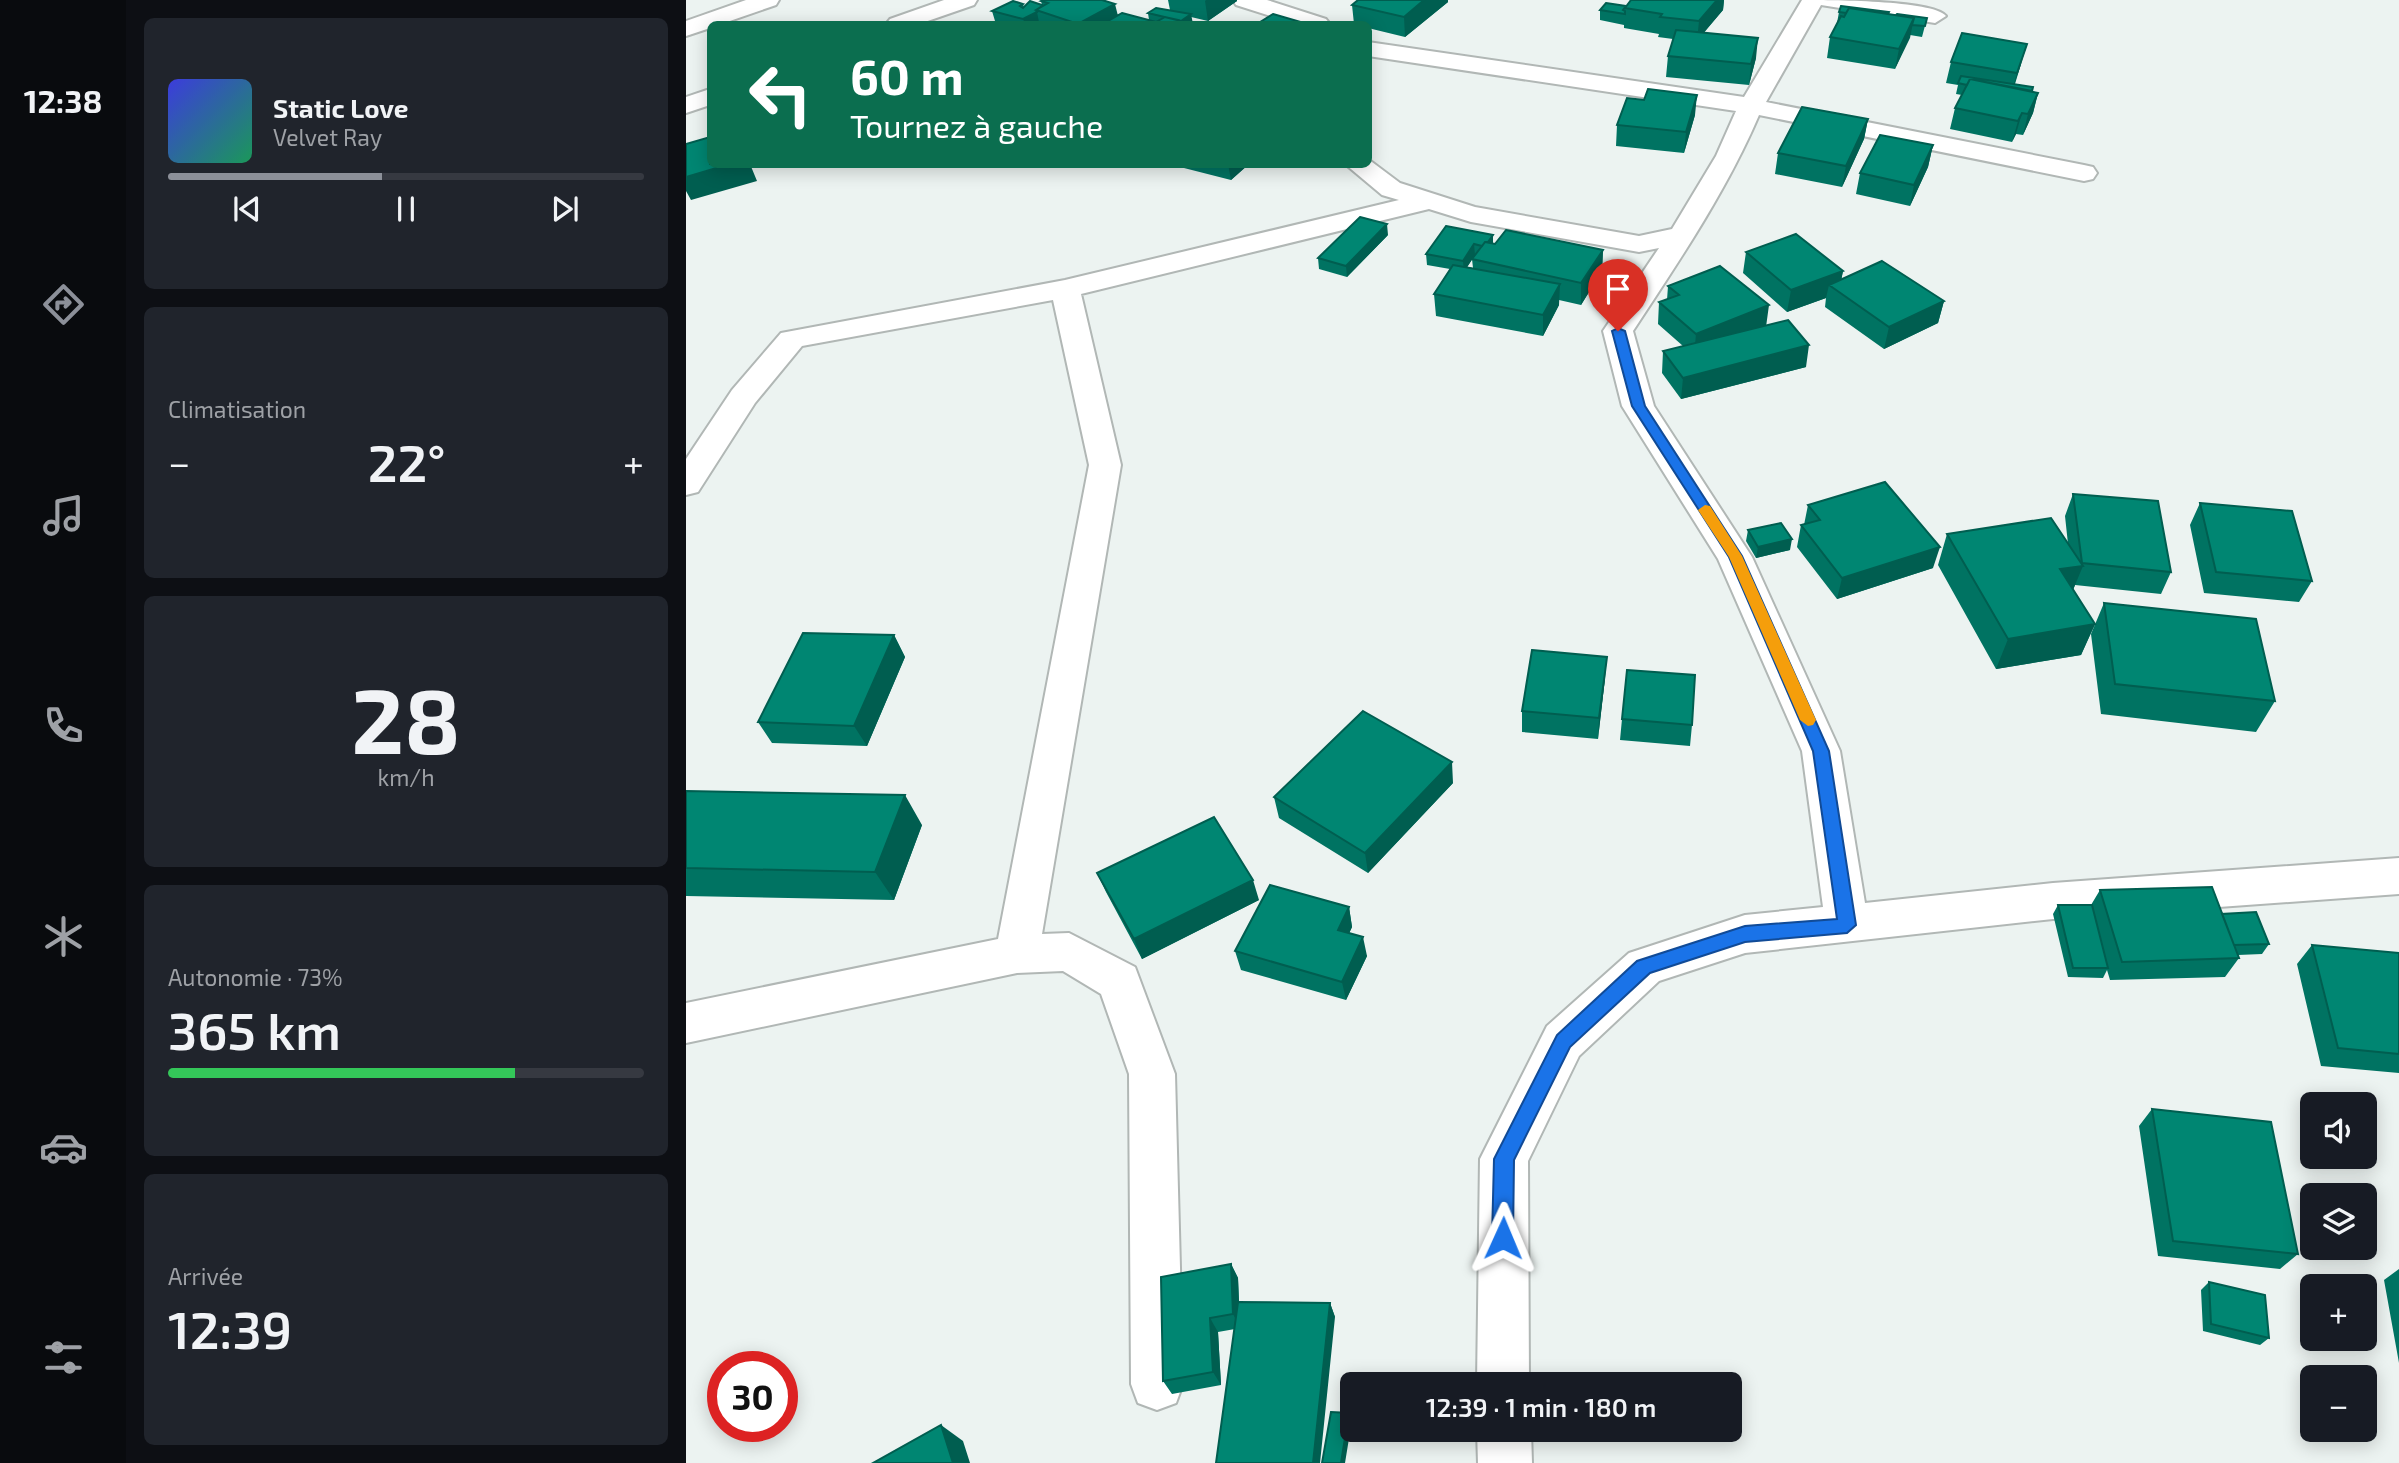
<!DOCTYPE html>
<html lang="fr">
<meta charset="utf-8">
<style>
:root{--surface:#171b24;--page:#20242c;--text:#f1f3f6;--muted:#9ea1a6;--line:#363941;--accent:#8c9099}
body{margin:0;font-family:"Exo 2",sans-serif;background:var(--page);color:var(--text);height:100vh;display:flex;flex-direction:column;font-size:26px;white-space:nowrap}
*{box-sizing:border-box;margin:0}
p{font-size:23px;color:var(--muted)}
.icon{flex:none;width:38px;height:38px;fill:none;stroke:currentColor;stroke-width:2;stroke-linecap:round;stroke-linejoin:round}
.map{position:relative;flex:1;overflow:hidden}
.side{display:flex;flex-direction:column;gap:18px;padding:18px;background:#0d0f14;width:560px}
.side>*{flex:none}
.banner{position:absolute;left:21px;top:21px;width:665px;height:147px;border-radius:10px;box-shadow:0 4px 18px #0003;background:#0b6e4f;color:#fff;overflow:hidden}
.buttons{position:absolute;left:1614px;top:1092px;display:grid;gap:14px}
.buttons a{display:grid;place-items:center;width:77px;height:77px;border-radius:10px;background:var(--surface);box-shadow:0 4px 18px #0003;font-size:35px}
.speed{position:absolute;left:21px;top:1351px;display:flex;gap:14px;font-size:35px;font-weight:700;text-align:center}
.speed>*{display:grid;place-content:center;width:91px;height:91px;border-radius:50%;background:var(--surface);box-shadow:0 4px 18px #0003;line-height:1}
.speed .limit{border:10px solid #d22;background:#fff;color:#111}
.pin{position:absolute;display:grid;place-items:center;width:60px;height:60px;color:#fff;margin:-72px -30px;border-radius:50% 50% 50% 0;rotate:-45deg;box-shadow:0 0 7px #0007}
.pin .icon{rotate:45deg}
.me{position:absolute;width:77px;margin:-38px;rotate:1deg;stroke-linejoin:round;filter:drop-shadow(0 0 5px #0008)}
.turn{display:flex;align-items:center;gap:24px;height:147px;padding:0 28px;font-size:32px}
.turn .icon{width:91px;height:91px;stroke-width:2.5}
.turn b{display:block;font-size:49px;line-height:60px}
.big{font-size:52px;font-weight:600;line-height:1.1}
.side .tile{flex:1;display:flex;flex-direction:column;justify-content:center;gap:10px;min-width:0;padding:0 24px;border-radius:10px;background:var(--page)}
.side .dial{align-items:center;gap:0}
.dial b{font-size:91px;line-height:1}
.song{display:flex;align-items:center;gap:21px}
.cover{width:84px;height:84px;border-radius:10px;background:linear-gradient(135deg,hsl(240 70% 55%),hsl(150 70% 35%))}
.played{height:7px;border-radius:4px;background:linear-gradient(90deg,var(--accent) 45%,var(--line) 45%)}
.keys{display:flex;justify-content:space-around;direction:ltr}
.heat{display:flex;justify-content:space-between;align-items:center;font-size:38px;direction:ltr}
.charge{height:10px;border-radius:5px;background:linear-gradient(90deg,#34c759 73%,var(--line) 0)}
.trip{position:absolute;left:654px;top:1372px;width:402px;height:70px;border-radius:10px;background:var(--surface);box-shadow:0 4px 18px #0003;font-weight:600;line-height:70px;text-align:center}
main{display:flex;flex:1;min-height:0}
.tab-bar{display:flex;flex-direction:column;width:126px;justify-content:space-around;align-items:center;background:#090b0e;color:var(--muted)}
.tab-bar .icon{width:49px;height:49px}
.tab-bar .active{color:var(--accent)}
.tab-bar b{font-size:32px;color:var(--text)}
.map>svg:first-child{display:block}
</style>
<main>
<nav class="tab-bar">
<b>12:38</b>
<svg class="icon active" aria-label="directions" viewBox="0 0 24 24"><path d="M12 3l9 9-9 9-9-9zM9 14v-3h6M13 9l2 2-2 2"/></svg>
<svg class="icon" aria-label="music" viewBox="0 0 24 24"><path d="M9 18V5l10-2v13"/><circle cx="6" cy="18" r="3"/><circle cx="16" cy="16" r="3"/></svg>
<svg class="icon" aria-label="phone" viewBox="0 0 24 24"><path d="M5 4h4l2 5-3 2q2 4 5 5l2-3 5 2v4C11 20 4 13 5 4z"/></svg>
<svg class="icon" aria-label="climate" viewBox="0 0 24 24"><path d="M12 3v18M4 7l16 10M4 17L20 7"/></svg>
<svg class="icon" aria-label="car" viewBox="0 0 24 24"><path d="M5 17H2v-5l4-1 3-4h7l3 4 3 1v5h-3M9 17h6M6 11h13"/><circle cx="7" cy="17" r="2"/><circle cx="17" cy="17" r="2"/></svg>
<svg class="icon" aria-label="filters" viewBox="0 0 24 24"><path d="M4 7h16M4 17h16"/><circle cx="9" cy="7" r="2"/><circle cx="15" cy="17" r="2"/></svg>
</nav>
<section class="side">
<div class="tile">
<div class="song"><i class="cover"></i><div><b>Static Love</b><p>Velvet Ray</p></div></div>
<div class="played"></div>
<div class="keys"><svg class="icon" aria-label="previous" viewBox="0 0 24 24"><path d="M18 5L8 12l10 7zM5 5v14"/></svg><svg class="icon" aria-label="pause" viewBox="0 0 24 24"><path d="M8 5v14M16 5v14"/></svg><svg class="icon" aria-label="next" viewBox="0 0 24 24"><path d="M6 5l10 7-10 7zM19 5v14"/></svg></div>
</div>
<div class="tile"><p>Climatisation</p>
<div class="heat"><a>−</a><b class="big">22°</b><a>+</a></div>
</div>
<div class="tile dial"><b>28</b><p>km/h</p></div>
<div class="tile"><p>Autonomie · 73%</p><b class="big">365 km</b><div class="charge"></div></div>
<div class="tile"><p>Arrivée</p><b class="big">12:39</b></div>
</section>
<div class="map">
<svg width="1713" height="1463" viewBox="0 0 1713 1463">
<rect width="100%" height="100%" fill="#ecf3f1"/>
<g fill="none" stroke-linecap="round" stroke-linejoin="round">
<defs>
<path id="minor" d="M 60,0 L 93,0 L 90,5 L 35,24 L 24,24 L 24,28 L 0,36 L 0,21 Z
M 547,0 L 581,0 L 640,19 L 644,24 L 610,24 L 550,5 Z
M 1116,0 C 1140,0 1248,0 1260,16 L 1249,23 L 1135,5 L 1080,102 L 1398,165 L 1407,167 L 1411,173 L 1407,179 L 1398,181 L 1073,115 C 1040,192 993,261 947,331 L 968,406 L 1066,557 L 1154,751 L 1179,903 L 1367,883 L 1713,858 L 1713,894 L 1367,919 L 1059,953 L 973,981 L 893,1056 L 842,1161 L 843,1384 L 791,1384 L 794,1159 L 861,1026 L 943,953 L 1059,915 L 1137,907 L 1116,751 L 1032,559 L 936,406 L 917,331 L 973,248 L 953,252 L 785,222 L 743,209 L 395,294 L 435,465 L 356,934 L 383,933 L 449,967 L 489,1074 L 497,1384 L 490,1403 L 471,1410 L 452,1403 L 445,1384 L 443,1074 L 415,994 L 377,971 L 331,973 L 0,1043 L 0,1003 L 312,939 L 403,465 L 367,300 L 116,346 L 69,403 L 12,492 L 0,495 L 0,459 L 46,390 L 95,333 L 379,280 L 713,200 L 696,195 L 659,164 L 682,164 L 682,159 L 714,183 L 789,207 L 953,236 L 986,229 L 1030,156 L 1050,111 L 682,56 L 682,42 L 1058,97 Z
M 791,1430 L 845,1430 L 846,1463 L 792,1463 Z"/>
<path id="trunk" d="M 258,0 L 291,0 L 288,5 L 233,24 L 200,24 L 204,19 Z
M 24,89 L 24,105 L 0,113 L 0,97 Z"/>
</defs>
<use href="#minor" stroke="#b1b7b5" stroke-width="4"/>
<use href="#trunk" stroke="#b1b7b5" stroke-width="4"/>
<use href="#minor" fill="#fff" fill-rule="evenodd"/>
<use href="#trunk" fill="#fff" fill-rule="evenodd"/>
</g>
<path fill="#007362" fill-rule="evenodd" d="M 482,0 L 551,0 L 551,1 L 522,21 L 505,17 L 506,24 L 354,24 L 353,22 L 349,24 L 321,24 L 309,21 L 306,11 L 337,4 L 338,7 L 356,5 L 355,1 L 463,20 L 462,13 L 484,10 Z
M 672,0 L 762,0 L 762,2 L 719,37 L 682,28 L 682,24 L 668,24 L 666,5 Z
M 945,0 L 1038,0 L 1037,10 L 1018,32 L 1070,58 L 1063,85 L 980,77 L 982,56 L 987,39 L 972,37 L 973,34 L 938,28 L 938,25 L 914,20 L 914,10 L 939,8 Z
M 1153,12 L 1202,14 L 1241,18 L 1236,37 L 1224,35 L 1209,69 L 1141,58 L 1144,37 L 1151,23 Z
M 1265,62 L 1335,64 L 1329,84 L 1346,91 L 1352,93 L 1347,113 L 1337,135 L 1330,134 L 1326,142 L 1264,129 L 1269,108 L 1276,95 L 1270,94 L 1272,85 L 1260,83 Z
M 958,100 L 1009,115 L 998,153 L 930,146 L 931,125 Z
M 1182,119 L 1178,139 L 1156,187 L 1089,174 L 1092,153 Z
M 1247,145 L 1242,167 L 1224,206 L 1170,194 L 1174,173 Z
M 498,164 L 563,164 L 545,180 L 498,168 Z
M 760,226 L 807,244 L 917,250 L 916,271 L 895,305 L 873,300 L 873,305 L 857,336 L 750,316 L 748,294 L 764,269 L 741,265 L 740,254 ZM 789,255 L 786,259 L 787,268 L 781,267 Z
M 702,235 L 661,277 L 633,269 L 632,258 Z
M 1060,252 L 1157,271 L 1155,280 L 1258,301 L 1252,323 L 1198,349 L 1139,307 L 1140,298 L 1101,312 L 1057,273 Z
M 982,286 L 1080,326 L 1120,367 L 995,399 L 976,373 L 977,351 L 997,346 L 972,324 L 973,302 L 981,300 Z
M 1387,494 L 1485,572 L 1475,594 L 1389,585 L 1387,590 L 1409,624 L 1395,655 L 1310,669 L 1252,565 L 1261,534 L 1382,544 L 1379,516 Z
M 1514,503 L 1626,581 L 1613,602 L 1518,593 L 1504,525 Z
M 1122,505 L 1247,568 L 1151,599 L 1111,547 L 1115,525 L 1118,525 Z
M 1062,530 L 1104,550 L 1070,558 L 1060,541 Z
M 1418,603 L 1589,701 L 1570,732 L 1415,714 L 1405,634 Z
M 208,635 L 219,657 L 181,746 L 86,743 L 72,722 Z
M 919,678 L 912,739 L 836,732 L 836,711 Z
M 936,719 L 1006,725 L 1004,746 L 934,740 Z
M 767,783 L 682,873 L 593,818 L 588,797 Z
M 0,791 L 236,825 L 208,900 L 0,896 Z
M 411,873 L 573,900 L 456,959 L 420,892 Z
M 1414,890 L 1536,914 L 1583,944 L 1576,954 L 1552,955 L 1553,958 L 1539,977 L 1424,980 L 1421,970 L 1417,978 L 1382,977 L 1367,914 L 1372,905 L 1405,905 Z
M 663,907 L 666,927 L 663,933 L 681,956 L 660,1000 L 555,970 L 549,951 Z
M 1626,945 L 1713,953 L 1713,1073 L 1635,1066 L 1611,964 Z
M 1466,1109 L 1612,1254 L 1594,1269 L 1472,1256 L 1453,1126 Z
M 545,1264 L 552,1278 L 553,1302 L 644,1303 L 649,1317 L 549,1329 L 532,1332 L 535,1385 L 486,1394 L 477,1381 Z
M 1713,1269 L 1713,1363 L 1698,1280 Z
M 1523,1282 L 1583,1338 L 1574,1345 L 1517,1331 L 1515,1290 Z"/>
<path fill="#005e50" d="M 520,0 L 551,0 L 551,1 L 522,21 L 519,1 Z
M 738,0 L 762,0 L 762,2 L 719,37 L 718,17 Z
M 1031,0 L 1038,0 L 1037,10 L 1011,41 L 1013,21 Z
M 429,4 L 434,24 L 392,24 Z
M 351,12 L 353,22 L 349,24 L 339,24 L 337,19 Z
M 505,14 L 507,24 L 496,24 L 495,21 Z
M 1228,18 L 1224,38 L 1209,69 L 1213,49 Z
M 1072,38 L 1070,58 L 1063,85 L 1065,64 Z
M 1341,44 L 1335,64 L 1325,94 L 1331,73 Z
M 1352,93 L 1347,113 L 1337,135 L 1342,114 Z
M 1011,95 L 1009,115 L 998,153 L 1000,132 Z
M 1336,113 L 1330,134 L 1326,142 L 1332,121 Z
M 1182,119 L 1178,139 L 1156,187 L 1160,166 Z
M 1247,145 L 1242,167 L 1224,206 L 1228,185 Z
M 44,164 L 64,164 L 71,181 L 5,200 L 0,191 L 0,177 Z
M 542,164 L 563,164 L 545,180 Z
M 701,224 L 702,235 L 661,277 L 660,266 Z
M 807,235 L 807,246 L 799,246 Z
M 788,244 L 789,255 L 778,272 L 777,261 Z
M 917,250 L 916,271 L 895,305 L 895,283 Z
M 1157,271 L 1153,292 L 1143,285 L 1140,298 L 1101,312 L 1105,290 Z
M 874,284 L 873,305 L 857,336 L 857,315 Z
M 1258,301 L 1252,323 L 1198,349 L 1203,327 Z
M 1083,305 L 1080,327 L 1008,356 L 1010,334 Z
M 1123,345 L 1120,367 L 995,399 L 997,378 Z
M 1106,539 L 1104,550 L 1070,558 L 1072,547 Z
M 1254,547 L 1247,568 L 1151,599 L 1156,578 Z
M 1397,566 L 1384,597 L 1374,569 Z
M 1409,624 L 1395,655 L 1310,669 L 1322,639 Z
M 208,635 L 219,657 L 181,746 L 168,726 Z
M 921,657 L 919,678 L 912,739 L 913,718 Z
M 766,762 L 767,783 L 682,873 L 679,853 Z
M 219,795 L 236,825 L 208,900 L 189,872 Z
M 567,880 L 573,900 L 456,959 L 448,939 Z
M 663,907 L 666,927 L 656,949 L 652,930 Z
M 677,937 L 681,956 L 660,1000 L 656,982 Z
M 545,1264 L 552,1278 L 554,1328 L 547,1314 Z
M 644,1303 L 649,1317 L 634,1463 L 627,1463 Z
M 524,1318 L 532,1332 L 535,1385 L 527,1372 Z
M 663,1413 L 666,1420 L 659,1463 L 655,1463 Z
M 255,1425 L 277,1441 L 284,1463 L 267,1463 Z"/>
<path fill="#008672" stroke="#005e50" stroke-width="2" d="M 357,0 L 416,0 L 429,4 L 392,24 L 350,10 L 362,3 L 355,1 Z
M 672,0 L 738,0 L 718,17 L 666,5 Z
M 945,0 L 1031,0 L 1013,21 L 974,17 L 976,14 L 939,8 Z
M 327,1 L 337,4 L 334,6 L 337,8 L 344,1 L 356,5 L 356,6 L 350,10 L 351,12 L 337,19 L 306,11 Z
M 920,3 L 940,6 L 937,10 L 939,11 L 939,14 L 914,10 Z
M 1155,6 L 1203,12 L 1202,14 L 1163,8 L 1160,13 L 1153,12 Z
M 470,8 L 505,14 L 495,21 L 462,13 Z
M 1163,8 L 1228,18 L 1213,49 L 1144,37 L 1155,16 L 1158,17 Z
M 436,13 L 470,22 L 479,17 L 492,20 L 486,24 L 417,24 Z
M 587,14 L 615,22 L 612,24 L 571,24 Z
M 1211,14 L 1241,18 L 1239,26 L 1226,25 L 1228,18 L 1210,15 Z
M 990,30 L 1072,38 L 1065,64 L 982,56 Z
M 1276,33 L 1341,44 L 1331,73 L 1265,62 Z
M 1275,76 L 1347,87 L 1346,91 L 1284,79 L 1281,85 L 1272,83 Z
M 1284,79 L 1352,93 L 1342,114 L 1336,113 L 1332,121 L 1269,108 Z
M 962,89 L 1011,95 L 1000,132 L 931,125 L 941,98 L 958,100 Z
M 1116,107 L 1182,119 L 1160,166 L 1092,153 Z
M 1194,135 L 1247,145 L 1228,185 L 1174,173 Z
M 24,137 L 24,164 L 44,164 L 0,177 L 0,144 Z
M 674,217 L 701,224 L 660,266 L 632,258 Z
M 760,226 L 807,235 L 802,242 L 799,242 L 796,246 L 788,244 L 777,261 L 740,254 Z
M 820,230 L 917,250 L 895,283 L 786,259 L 799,242 L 809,244 Z
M 1110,234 L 1157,271 L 1105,290 L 1060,252 Z
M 1196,261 L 1258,301 L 1203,327 L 1143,285 Z
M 767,265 L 874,284 L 857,315 L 748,294 Z
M 1034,266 L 1083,305 L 1010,334 L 973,302 L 993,295 L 982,286 Z
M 1102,320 L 1123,345 L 997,378 L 977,351 Z
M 1199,482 L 1254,547 L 1156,578 L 1115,525 L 1134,520 L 1122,505 Z
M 1387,494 L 1472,501 L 1485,572 L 1396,563 Z
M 1514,503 L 1606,511 L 1626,581 L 1530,572 Z
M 1365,518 L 1397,566 L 1374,569 L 1409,624 L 1322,639 L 1261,534 Z
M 1095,523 L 1106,539 L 1072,547 L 1062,530 Z
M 1418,603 L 1570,619 L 1589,701 L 1429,684 Z
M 117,633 L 208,635 L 168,726 L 72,722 Z
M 846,650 L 921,657 L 913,718 L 836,711 Z
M 941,670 L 1009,675 L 1006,725 L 936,719 Z
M 677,711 L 766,762 L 679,853 L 588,797 Z
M 0,791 L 219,795 L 189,872 L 0,868 Z
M 528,817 L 567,880 L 448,939 L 411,873 Z
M 584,885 L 663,907 L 652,930 L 677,937 L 656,982 L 549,951 Z
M 1526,887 L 1553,958 L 1436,962 L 1414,890 Z
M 1372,905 L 1406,905 L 1422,968 L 1387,968 Z
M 1570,912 L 1583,944 L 1548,945 L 1536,914 Z
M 1626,945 L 1713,953 L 1713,1054 L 1652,1048 Z
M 1466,1109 L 1585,1122 L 1612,1254 L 1487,1241 Z
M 545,1264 L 547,1314 L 524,1318 L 527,1372 L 477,1381 L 475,1277 Z
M 1523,1282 L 1579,1295 L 1583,1338 L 1525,1324 Z
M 552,1302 L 644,1303 L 627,1463 L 530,1463 Z
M 645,1412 L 663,1413 L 655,1463 L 636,1463 Z
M 255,1425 L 267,1463 L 187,1463 Z"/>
<path fill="#1a73e8" stroke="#114b97" stroke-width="2" d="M 932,328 L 939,331 L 959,406 L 1056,556 L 1143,751 L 1170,925 L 1161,933 L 1059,942 L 964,973 L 884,1047 L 828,1160 L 827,1238 L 824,1246 L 817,1249 L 809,1246 L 806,1238 L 808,1159 L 871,1035 L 951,961 L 1059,926 L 1151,919 L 1127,751 L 1043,557 L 946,406 L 926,331 Z"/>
<path fill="#f59e0b" d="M 1019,505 L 1024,506 L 1056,556 L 1130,720 L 1127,725 L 1122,726 L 1114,720 L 1043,557 L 1012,510 Z"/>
</svg>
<div class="buttons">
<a><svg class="icon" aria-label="sound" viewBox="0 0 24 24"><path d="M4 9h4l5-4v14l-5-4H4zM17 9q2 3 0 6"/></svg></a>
<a><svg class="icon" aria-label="layers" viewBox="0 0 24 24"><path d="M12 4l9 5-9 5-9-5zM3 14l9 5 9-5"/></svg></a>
<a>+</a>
<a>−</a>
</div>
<div class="speed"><div class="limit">30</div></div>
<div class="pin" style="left:932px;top:331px;background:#d93025"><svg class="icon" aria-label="arrive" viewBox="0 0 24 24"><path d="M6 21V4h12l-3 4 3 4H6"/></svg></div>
<svg class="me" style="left:817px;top:1238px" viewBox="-20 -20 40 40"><path d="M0-17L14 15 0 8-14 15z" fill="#1a73e8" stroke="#fff" stroke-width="4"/></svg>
<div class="trip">12:39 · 1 min · 180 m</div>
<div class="banner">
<div class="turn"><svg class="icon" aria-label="left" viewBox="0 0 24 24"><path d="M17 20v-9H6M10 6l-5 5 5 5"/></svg><div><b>60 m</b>Tournez à gauche</div></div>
</div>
</div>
</main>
